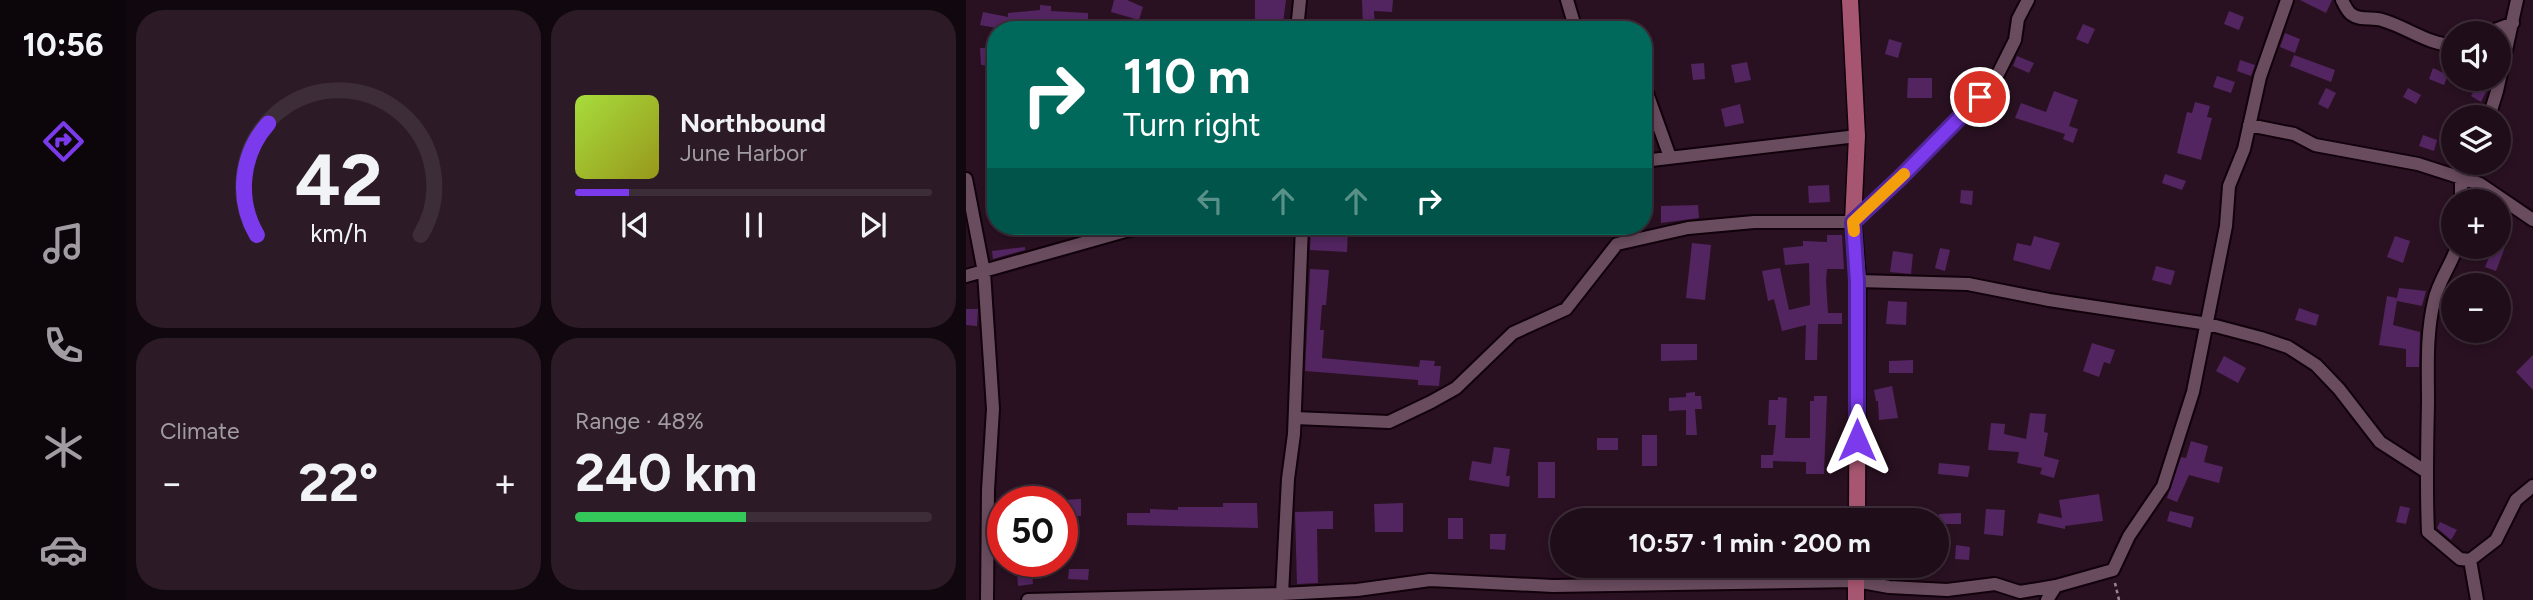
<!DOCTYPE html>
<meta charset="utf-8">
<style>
:root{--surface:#1f0d19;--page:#2c1b26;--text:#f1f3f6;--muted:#a19ca2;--line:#3c2d38;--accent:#7c3aed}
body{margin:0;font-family:Figtree,sans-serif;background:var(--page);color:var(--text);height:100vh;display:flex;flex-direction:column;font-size:26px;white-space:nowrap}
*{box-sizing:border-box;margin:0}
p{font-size:23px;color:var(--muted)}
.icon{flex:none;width:38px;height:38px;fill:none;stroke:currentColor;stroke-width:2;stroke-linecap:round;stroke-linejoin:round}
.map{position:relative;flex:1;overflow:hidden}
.sheet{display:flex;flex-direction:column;gap:10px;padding:10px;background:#11070e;width:840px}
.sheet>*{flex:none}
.banner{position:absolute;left:21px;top:21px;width:665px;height:214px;border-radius:28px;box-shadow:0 4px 10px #0003,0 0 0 2px var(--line);background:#00695c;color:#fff;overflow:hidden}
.tools{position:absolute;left:1475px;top:21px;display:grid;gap:14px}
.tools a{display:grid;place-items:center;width:70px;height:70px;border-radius:50%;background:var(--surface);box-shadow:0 4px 10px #0003,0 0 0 2px var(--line);font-size:35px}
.speed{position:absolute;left:21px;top:486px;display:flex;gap:14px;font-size:35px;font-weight:700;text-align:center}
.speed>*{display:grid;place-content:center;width:91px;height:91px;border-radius:50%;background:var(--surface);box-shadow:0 4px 10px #0003,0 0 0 2px var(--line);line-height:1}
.speed .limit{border:10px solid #d22;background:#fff;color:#111}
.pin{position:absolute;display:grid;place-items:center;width:60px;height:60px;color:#fff;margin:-30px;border:4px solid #fff;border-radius:50%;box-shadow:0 2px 7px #0007}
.me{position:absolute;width:77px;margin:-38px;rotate:0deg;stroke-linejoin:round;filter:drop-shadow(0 0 5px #0008)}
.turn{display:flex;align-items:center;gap:24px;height:147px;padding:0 21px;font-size:32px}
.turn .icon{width:91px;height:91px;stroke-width:2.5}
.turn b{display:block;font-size:49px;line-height:60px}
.lanes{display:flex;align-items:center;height:66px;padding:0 21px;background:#0003;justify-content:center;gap:35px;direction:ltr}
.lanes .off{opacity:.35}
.big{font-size:52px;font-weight:700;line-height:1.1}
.sheet .card{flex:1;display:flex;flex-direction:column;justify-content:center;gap:10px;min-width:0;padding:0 24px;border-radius:28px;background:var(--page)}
.sheet .dial{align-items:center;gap:0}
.dial svg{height:182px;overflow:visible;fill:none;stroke:var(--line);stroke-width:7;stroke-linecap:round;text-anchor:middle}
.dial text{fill:var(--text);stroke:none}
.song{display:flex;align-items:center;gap:21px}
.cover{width:84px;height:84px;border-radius:10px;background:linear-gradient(135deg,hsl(80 70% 55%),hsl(60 70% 35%))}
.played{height:7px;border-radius:4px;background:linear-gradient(90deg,var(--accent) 15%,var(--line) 15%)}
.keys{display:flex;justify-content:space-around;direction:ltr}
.heat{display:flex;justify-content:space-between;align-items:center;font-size:38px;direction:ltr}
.charge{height:10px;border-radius:5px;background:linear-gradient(90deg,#34c759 48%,var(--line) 0)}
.sheet .tiles{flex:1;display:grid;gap:10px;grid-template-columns:repeat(2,1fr)}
.trip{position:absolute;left:584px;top:508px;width:399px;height:70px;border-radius:35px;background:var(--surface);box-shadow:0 4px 10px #0003,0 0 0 2px var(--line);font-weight:700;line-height:70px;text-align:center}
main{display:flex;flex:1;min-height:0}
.dock{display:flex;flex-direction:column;width:126px;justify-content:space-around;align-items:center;background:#0c050a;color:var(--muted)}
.dock .icon{width:49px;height:49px}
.dock .active{color:var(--accent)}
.dock b{font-size:32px;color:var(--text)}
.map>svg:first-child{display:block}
</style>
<main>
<nav class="dock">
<b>10:56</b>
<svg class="icon active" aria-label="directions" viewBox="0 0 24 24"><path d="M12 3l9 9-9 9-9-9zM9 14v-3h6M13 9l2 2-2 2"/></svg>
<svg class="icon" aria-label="music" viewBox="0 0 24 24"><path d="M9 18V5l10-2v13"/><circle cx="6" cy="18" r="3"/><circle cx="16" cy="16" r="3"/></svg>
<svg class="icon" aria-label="phone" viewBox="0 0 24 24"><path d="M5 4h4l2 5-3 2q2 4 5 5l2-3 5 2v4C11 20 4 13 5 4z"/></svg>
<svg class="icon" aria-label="climate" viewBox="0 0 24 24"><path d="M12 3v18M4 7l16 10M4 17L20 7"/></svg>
<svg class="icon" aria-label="car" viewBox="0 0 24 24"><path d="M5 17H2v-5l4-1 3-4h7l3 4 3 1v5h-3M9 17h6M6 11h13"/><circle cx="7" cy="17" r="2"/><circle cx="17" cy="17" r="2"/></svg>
</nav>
<section class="sheet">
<div class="tiles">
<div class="card dial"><svg viewBox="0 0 100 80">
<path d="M14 69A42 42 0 1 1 86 69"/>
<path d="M14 69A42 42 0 0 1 19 20" stroke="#7c3aed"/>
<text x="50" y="56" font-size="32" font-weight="700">42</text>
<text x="50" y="72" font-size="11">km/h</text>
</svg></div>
<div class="card">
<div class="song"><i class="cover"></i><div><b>Northbound</b><p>June Harbor</p></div></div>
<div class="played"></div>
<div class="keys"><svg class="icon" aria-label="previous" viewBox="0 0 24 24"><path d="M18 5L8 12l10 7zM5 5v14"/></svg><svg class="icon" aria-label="pause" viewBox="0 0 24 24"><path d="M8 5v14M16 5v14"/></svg><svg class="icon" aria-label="next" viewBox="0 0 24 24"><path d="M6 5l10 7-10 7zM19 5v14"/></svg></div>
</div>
<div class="card"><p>Climate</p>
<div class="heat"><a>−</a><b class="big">22°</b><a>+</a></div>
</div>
<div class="card"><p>Range · 48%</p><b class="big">240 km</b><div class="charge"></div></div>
</div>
</section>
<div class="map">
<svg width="1567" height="600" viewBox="0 0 1567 600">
<rect width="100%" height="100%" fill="#291121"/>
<path fill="#522560" d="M 148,0 L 161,0 L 177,7 L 173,20 L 145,12 Z
M 289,0 L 320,0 L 317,23 L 302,23 L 302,30 L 289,30 Z
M 396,0 L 427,0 L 426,12 L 408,11 L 409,28 L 397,29 Z
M 1334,0 L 1366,0 L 1360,13 Z
M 74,5 L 85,6 L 85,11 L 122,13 L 122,27 L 73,25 L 73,23 L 31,25 L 30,28 L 14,25 L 17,12 L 42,17 L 42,13 L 74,10 Z
M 1263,11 L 1278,17 L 1273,30 L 1258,24 Z
M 1117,24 L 1129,29 L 1122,44 L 1110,39 Z
M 1319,33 L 1334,39 L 1329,53 L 1314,47 Z
M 923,39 L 936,43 L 932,58 L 919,54 Z
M 14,48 L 27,48 L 27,66 L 15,65 Z
M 1328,55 L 1369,70 L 1365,82 L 1324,66 Z
M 1051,56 L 1068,63 L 1063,73 L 1047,66 Z
M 1274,60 L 1289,65 L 1285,76 L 1271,71 Z
M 781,62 L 785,80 L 769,83 L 765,65 Z
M 738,63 L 739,79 L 727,80 L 725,64 Z
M 1467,68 L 1482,75 L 1478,85 L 1463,79 Z
M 1251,76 L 1269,82 L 1265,93 L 1247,87 Z
M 942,78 L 966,78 L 966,98 L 941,98 Z
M 1515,79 L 1524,84 L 1515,102 L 1505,96 Z
M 1360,88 L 1370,93 L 1362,109 L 1352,104 Z
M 1442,88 L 1455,95 L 1450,104 L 1437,97 Z
M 1088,91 L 1112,100 L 1103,126 L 1112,129 L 1107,143 L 1097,139 L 1099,134 L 1049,118 L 1055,103 L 1080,112 Z
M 1229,102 L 1244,106 L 1241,117 L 1246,118 L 1235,160 L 1211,153 L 1221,112 L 1226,113 Z
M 774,104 L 778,123 L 759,127 L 755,109 Z
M 1457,135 L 1471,140 L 1468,151 L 1453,146 Z
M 1199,174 L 1220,181 L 1216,190 L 1196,183 Z
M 863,185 L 864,202 L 843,203 L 842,186 Z
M 995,190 L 1007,191 L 1006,205 L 994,203 Z
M 732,205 L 733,218 L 695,223 L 695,206 Z
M 345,226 L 382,227 L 381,252 L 344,250 Z
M 861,235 L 876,235 L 878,269 L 861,269 L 860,281 L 862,313 L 876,313 L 876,324 L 852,324 L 851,360 L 839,360 L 840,325 L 816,331 L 808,299 L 802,301 L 796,271 L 814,268 L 823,310 L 844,305 L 843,263 L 819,265 L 817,248 L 837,246 L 837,241 L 861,242 Z
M 1068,236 L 1094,243 L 1084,270 L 1047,260 L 1051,243 L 1065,246 Z
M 1429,236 L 1444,241 L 1437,263 L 1421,257 Z
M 726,243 L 745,245 L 739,300 L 720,298 Z
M 59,247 L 59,250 L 27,259 L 26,251 Z
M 1527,247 L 1539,247 L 1530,271 L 1519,267 Z
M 974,248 L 984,250 L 979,271 L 969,268 Z
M 927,251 L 947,254 L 945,274 L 924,272 Z
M 1190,266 L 1209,271 L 1205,285 L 1186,280 Z
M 344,269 L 363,270 L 360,305 L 356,305 L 354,330 L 358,330 L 356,358 L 453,367 L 454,360 L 469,361 L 468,366 L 475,366 L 473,386 L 452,385 L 452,380 L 339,371 Z
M 1433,288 L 1460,291 L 1456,306 L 1431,301 L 1427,325 L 1454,332 L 1453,367 L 1440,367 L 1440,349 L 1413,345 L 1421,296 L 1431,298 Z
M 922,301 L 941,302 L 940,325 L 920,324 Z
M 1333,308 L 1353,315 L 1350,326 L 1329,320 Z
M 0,309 L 12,309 L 11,326 L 0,325 Z
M 1126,343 L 1149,350 L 1144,364 L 1138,362 L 1133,377 L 1117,371 Z
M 695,344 L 731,344 L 731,360 L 695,361 Z
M 1567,355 L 1567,390 L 1550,372 Z
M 1258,356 L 1280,368 L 1272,383 L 1250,371 Z
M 947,360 L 947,373 L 923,373 L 923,361 Z
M 926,386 L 932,418 L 913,420 L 912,401 L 910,401 L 908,390 Z
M 729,392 L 729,396 L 735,396 L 736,409 L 729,409 L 731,435 L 720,435 L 720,410 L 703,411 L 703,398 L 720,397 L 720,393 Z
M 848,396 L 861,396 L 858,474 L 840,474 L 840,462 L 807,461 L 807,468 L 795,468 L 795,455 L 807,455 L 810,425 L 802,425 L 803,400 L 812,400 L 812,397 L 821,398 L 819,438 L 844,438 L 844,401 L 848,401 Z
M 1064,413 L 1080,414 L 1078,432 L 1082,433 L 1078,456 L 1093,460 L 1088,478 L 1074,474 L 1076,468 L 1051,463 L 1053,452 L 1022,450 L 1025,423 L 1039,424 L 1038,434 L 1060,439 Z
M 676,435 L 691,435 L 691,466 L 676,466 Z
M 631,438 L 652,438 L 652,450 L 631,450 Z
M 1225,441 L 1242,446 L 1238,462 L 1257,467 L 1253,483 L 1223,475 L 1211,502 L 1201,498 L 1215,457 L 1220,458 Z
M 528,447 L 544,449 L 540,476 L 544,476 L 543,487 L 503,480 L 506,461 L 525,464 Z
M 572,462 L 589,462 L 589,498 L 572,498 Z
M 973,463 L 1004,466 L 1002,477 L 972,474 Z
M 1133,494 L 1137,521 L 1099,526 L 1099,529 L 1071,523 L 1073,513 L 1096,518 L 1093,500 Z
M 115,499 L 115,516 L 96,516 L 96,500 Z
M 257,503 L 291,503 L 292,528 L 161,525 L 161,513 L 184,513 L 184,509 L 212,510 L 212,507 L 257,507 Z
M 437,503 L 437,532 L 409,532 L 408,504 Z
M 1434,506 L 1444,508 L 1440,524 L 1430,522 Z
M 1020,509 L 1039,510 L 1037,536 L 1018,534 Z
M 367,511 L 367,529 L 351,529 L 352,583 L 331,584 L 329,512 Z
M 1204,511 L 1228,517 L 1225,528 L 1201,521 Z
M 995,513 L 995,524 L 973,524 L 973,514 Z
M 482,518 L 497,518 L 497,539 L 482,539 Z
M 1474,522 L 1491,530 L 1485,540 L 1471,528 Z
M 524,534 L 540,534 L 539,550 L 524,549 Z
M 990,545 L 1004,547 L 1003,560 L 989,559 Z
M 103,569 L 123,569 L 122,580 L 102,579 Z
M 66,571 L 67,584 L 52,586 L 51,572 Z"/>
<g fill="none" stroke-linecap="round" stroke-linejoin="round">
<defs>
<path id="minor" d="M 601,0 L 610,30
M 1376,0 C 1378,4 1381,11 1385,14 C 1394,21 1406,17 1416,20 C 1441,27 1462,45 1488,45
M 331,30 L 334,0
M 1521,33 L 1547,23
M 677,82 L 704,157
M 1523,117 L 1531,91 L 1551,0
M 1283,125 L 1328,134 L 1349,145 L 1452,164 L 1514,184 L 1567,220
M 677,161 L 891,136
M 0,179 L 18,272 L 27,409 L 22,490 L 21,600
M 1495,201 L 1495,178 L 1504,163
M 1491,247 C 1485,265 1472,282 1468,301 C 1460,335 1462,368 1462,403 C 1461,446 1460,489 1462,532 L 1494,559 L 1504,560
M 0,276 L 163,230 L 189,226
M 892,281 L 1002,284 L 1083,300 L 1242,324 L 1295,338 L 1322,347 L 1350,365 L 1373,389 L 1414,442 L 1459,471
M 329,418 L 423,422 L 465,402 L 490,388 L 547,333 L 600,309 L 651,244 L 722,228 L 788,222 L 887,222 L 934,179 L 1014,97 L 1032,74 L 1049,40 L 1052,19 L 1062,0
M 316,594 L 322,479 L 328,434 L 336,226
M 62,600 L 316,594 L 391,590 L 464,580 L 587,586 L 890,581 L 923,587 L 981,590 L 1029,584 L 1054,592 L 1090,586
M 1081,600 L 1090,586 L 1147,570 L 1163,536 L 1197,486 L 1227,392 L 1260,226 L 1263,186 L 1278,149 L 1294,77 L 1321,0
M 1511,600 L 1504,560 L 1530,540 L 1550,500 L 1567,486"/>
<path id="major" d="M 884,0 L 891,136 L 887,222 L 892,281 L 891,520
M 890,600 L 890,565"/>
</defs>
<use href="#minor" stroke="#11010b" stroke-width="16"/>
<use href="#major" stroke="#11010b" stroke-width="19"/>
<path stroke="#9a8592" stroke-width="2.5" stroke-dasharray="3.5 3.5" stroke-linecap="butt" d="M 1149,583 L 1153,600"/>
<use href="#minor" stroke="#694c5e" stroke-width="12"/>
<use href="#major" stroke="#a65670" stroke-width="16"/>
</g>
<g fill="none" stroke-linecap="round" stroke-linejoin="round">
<defs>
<path id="route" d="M 891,440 L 891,281 L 887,222 L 934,178 L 1014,97"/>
</defs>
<use href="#route" stroke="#51269a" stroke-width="18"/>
<use href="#route" stroke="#7c3aed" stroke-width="12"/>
<path stroke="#f59e0b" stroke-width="12" d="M 888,231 L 887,222 L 938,174"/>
</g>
</svg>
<div class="tools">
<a><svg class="icon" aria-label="sound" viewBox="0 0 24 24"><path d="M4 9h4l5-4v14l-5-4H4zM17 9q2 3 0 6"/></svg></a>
<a><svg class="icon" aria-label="layers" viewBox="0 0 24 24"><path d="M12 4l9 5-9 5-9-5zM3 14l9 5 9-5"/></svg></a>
<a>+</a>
<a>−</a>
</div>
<div class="speed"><div class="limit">50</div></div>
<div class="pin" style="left:1014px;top:97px;background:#d93025"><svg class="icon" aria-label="arrive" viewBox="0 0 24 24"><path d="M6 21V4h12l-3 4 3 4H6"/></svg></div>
<svg class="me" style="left:891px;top:440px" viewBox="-20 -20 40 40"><path d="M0-17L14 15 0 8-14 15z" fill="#7c3aed" stroke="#fff" stroke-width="4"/></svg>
<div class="trip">10:57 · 1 min · 200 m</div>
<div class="banner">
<div class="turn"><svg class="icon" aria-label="right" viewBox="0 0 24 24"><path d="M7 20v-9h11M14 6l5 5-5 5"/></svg><div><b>110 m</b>Turn right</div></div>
<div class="lanes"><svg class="icon off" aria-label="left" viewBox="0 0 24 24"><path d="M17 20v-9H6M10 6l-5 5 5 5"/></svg><svg class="icon off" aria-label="ahead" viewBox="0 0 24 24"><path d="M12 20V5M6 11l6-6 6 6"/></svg><svg class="icon off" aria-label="ahead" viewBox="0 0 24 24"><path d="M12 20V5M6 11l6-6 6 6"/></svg><svg class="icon" aria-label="right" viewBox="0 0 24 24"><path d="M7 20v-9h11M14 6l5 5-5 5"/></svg></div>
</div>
</div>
</main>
